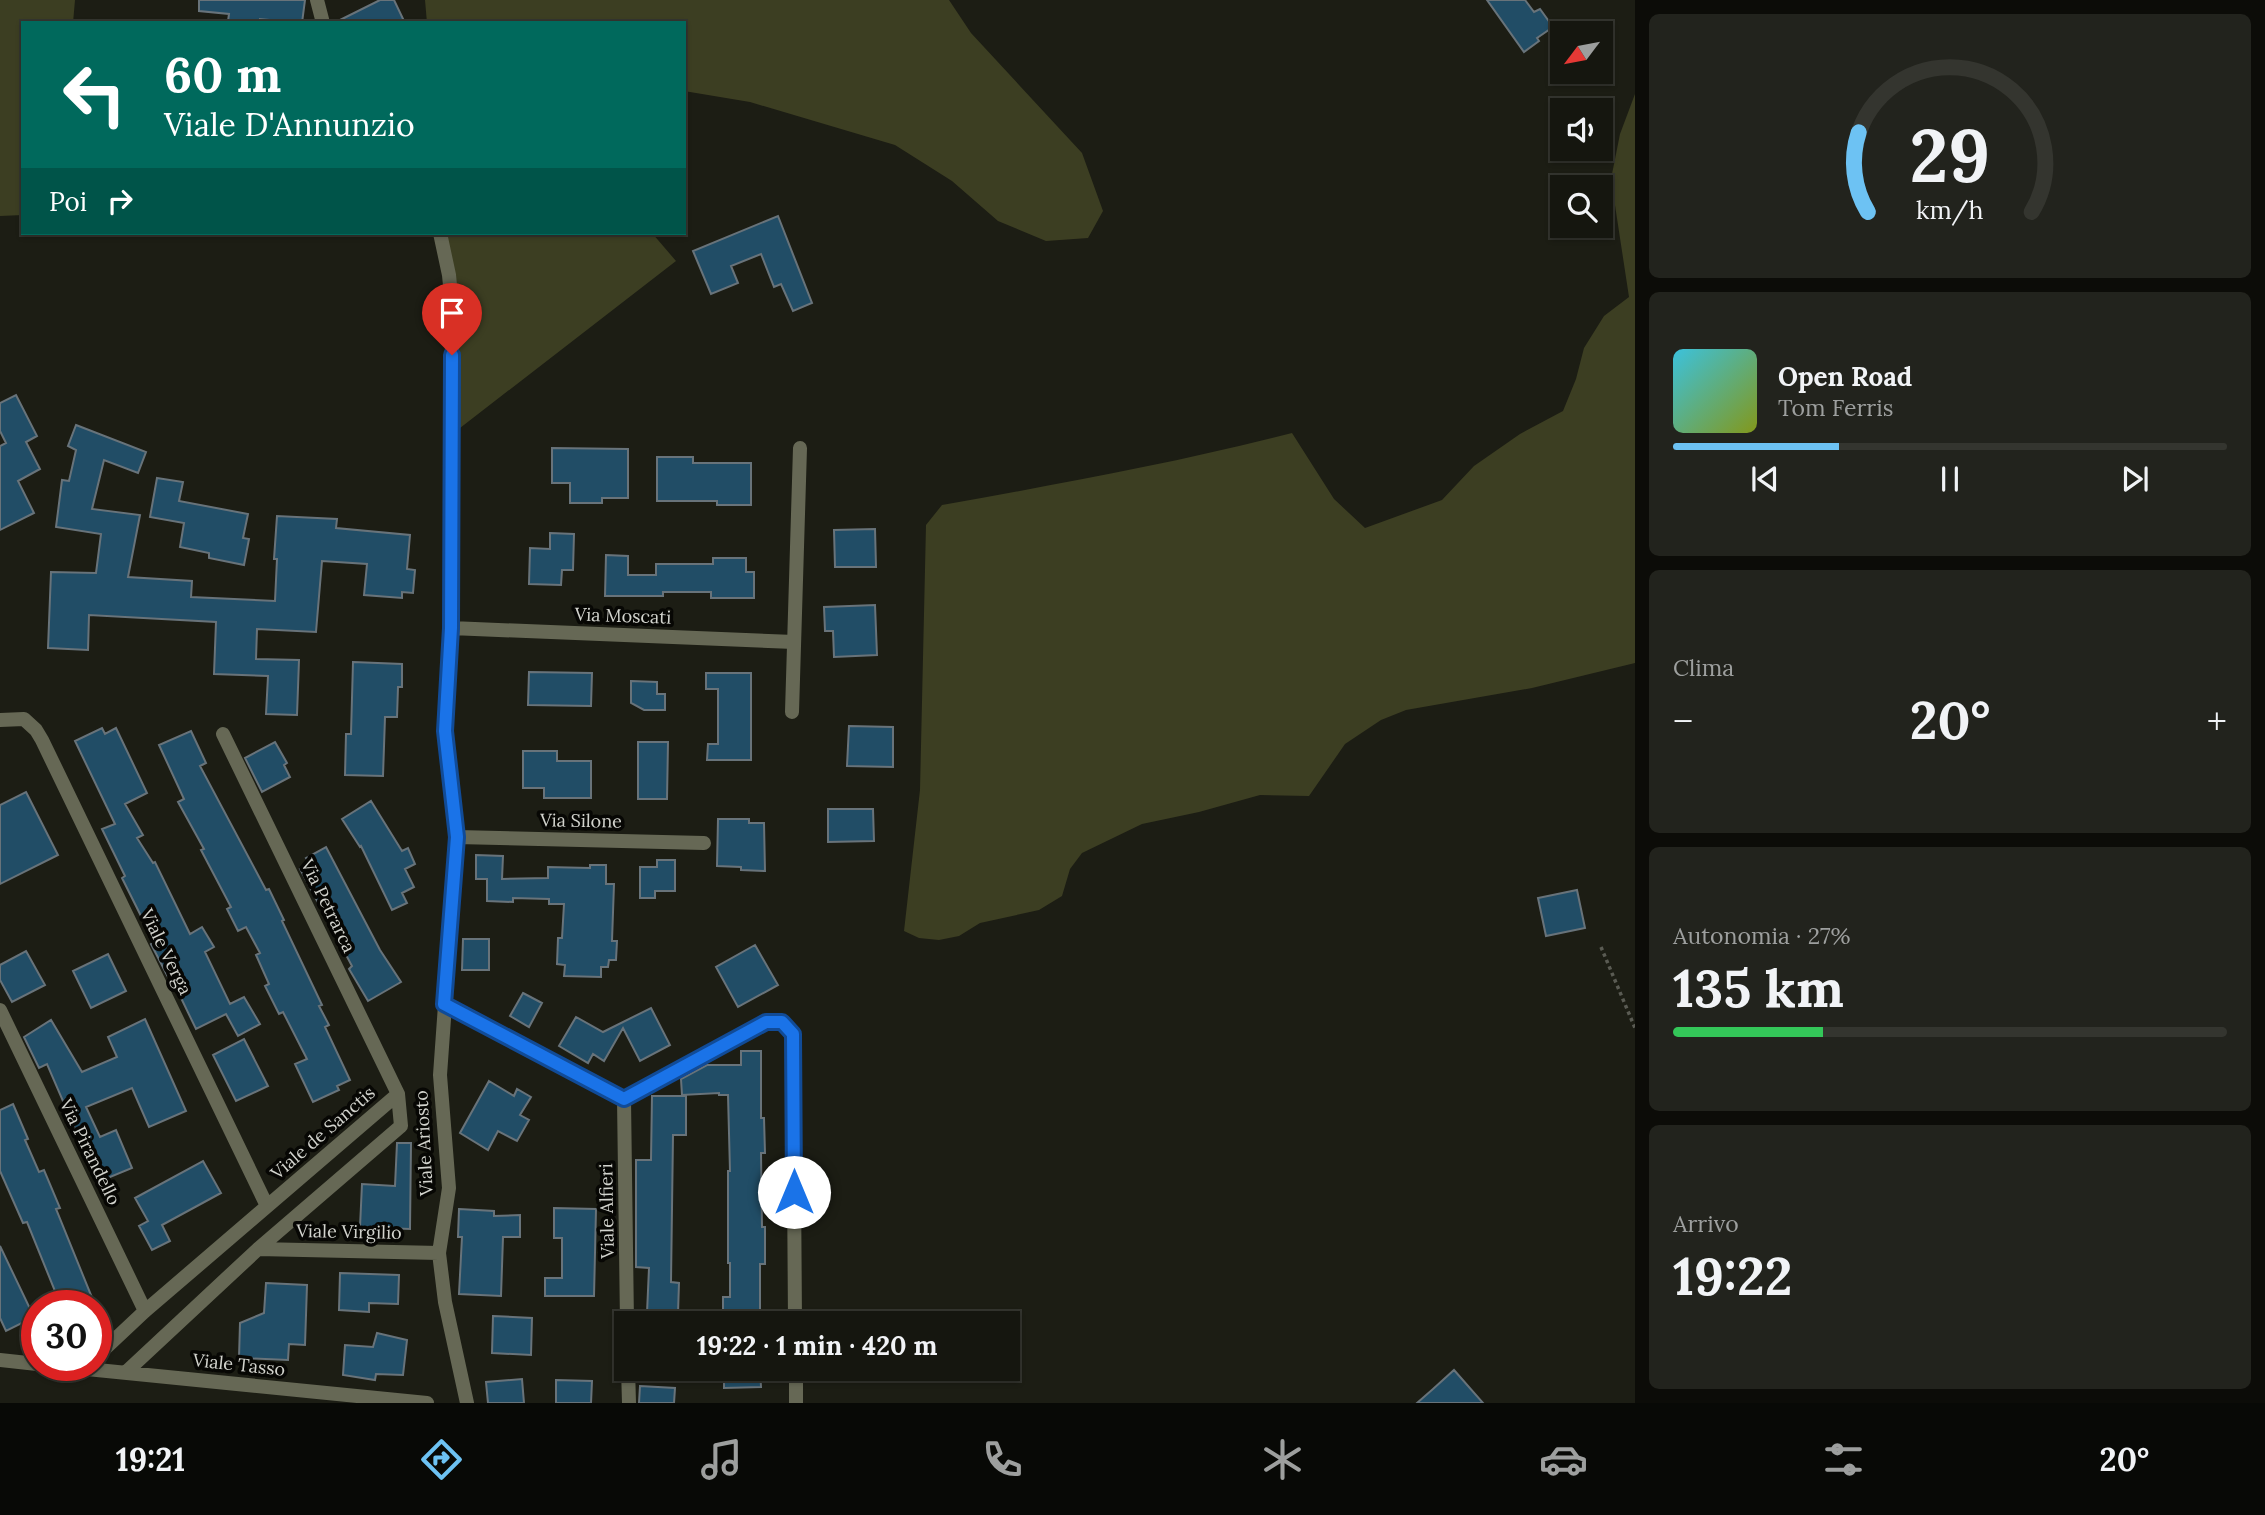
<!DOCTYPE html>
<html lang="it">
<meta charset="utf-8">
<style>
:root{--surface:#15160f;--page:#22231d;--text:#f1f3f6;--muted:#9d9f9e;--line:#34352f;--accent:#6dc2f3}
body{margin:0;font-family:Lora,serif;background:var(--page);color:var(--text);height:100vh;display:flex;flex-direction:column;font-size:26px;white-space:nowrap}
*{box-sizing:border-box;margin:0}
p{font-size:23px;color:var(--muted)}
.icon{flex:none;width:38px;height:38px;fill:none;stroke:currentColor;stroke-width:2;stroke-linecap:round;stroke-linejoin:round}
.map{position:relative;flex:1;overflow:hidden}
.side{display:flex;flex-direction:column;gap:14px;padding:14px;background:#0c0c08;width:630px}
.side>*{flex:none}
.top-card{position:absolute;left:21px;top:21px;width:665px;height:214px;border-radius:0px;box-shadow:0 2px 5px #0004,0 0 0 2px var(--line);background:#00695c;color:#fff;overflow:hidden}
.needle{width:46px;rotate:238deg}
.fabs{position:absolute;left:1550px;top:21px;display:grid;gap:14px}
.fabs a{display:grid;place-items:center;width:63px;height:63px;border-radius:0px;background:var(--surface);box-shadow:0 2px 5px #0004,0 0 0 2px var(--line);font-size:35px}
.speed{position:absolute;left:21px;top:1290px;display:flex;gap:14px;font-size:35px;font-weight:700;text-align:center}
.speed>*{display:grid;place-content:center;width:91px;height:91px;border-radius:50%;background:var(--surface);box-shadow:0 2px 5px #0004,0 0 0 2px var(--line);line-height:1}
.speed .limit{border:10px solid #d22;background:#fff;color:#111}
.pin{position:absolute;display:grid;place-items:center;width:60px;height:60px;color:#fff;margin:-72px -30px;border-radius:50% 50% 50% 0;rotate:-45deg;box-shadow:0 0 7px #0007}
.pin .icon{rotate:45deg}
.me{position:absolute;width:77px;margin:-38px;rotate:0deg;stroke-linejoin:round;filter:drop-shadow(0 0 5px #0008)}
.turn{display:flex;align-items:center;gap:24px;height:147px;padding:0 28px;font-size:32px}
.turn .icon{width:91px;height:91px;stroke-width:2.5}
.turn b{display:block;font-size:49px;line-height:60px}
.then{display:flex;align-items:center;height:66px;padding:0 28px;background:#0003;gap:14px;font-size:26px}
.big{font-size:52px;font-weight:700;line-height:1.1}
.side .widget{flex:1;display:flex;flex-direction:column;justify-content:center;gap:10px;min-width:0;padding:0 24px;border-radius:10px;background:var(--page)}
.side .dial{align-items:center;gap:0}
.dial svg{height:182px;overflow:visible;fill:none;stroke:var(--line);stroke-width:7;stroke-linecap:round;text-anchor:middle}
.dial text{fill:var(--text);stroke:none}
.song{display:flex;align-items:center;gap:21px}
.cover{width:84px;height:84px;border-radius:10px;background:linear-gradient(135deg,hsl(190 70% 55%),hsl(70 70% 35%))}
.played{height:7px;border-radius:4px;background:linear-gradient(90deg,var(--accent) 30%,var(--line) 30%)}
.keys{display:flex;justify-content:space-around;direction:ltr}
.heat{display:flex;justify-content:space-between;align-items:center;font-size:38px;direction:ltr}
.charge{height:10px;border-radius:5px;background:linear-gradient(90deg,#34c759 27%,var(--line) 0)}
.trip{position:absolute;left:614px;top:1311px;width:406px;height:70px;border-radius:0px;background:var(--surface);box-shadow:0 2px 5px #0004,0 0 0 2px var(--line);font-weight:700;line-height:70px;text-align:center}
.dock{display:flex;height:112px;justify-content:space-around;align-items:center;background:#080906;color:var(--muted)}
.dock .icon{width:49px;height:49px}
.dock .active{color:var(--accent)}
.dock b{font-size:32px;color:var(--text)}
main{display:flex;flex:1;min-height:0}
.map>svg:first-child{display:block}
</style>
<main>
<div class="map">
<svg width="1635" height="1403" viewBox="0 0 1635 1403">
<rect width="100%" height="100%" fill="#1c1d14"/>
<path fill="#3c3e22" d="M 0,0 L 75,0 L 73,23 L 23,23 L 23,215 L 0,216 Z
M 425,0 L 949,0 L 971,33 L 1082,153 L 1103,211 L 1088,238 L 1046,241 L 998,221 L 952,181 L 895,145 L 750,102 L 684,91 L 684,23 L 427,23 Z
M 1635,94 L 1635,663 L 1532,688 L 1406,710 L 1381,720 L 1345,744 L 1309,796 L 1260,795 L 1199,812 L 1142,824 L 1082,853 L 1070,869 L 1062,896 L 1039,910 L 980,923 L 959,936 L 939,940 L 919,938 L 904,931 L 920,790 L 926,525 L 942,505 C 1059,484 1176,463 1292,433 L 1334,499 L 1365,528 L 1442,500 L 1474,466 L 1520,434 L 1563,411 L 1576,379 L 1584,348 L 1604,316 L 1629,297 L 1611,179 L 1620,134 Z
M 441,233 L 652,233 L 676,261 L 451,435 Z"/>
<path fill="#214d66" stroke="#68737a" stroke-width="2" d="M 199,0 L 305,0 L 302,23 L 260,19 L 260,23 L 228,21 L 229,14 L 199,11 Z
M 380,0 L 394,0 L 405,23 L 334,23 Z
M 1487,0 L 1525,0 L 1534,12 L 1540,9 L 1553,27 L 1537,38 L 1539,41 L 1524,52 Z
M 778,216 L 812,303 L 793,311 L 781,284 L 774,287 L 761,254 L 731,266 L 738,283 L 711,294 L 693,251 Z
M 16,395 L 37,436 L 26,442 L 40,469 L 18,481 L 34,513 L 0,530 L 0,446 L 6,443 L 0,431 L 0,403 Z
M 76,425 L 146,452 L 138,473 L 104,460 L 92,509 L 140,515 L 128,577 L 192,581 L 191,597 L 275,601 L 277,559 L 274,559 L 277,516 L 337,519 L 336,528 L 410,535 L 407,569 L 415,570 L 413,593 L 402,592 L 402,598 L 364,595 L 367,564 L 322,561 L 316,632 L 257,629 L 256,659 L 299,660 L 297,715 L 266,714 L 268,676 L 214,674 L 216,622 L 89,615 L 88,650 L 48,648 L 51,572 L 96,573 L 101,534 L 56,527 L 62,480 L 69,481 L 76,450 L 68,446 Z
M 552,448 L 628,449 L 628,498 L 602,498 L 602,503 L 570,503 L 570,483 L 552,483 Z
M 657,457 L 693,457 L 693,463 L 751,463 L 751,505 L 717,505 L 717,501 L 657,501 Z
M 157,478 L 183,482 L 179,501 L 248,514 L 243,538 L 249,539 L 244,565 L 209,558 L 209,553 L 180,547 L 184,523 L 150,517 Z
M 875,529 L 876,567 L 835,567 L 834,530 Z
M 550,533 L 574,534 L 573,570 L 562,570 L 561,585 L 529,584 L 530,548 L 550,549 Z
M 606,555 L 628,556 L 628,575 L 656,575 L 656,564 L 713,564 L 713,558 L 746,558 L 746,572 L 754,572 L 754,598 L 711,598 L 711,592 L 663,592 L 663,596 L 605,596 Z
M 875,605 L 877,655 L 834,657 L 833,631 L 825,631 L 824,607 Z
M 353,662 L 402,664 L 402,687 L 398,687 L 397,717 L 385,717 L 383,776 L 345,775 L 346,734 L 351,734 Z
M 529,672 L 592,673 L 591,706 L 528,705 Z
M 706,673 L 751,673 L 751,760 L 707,760 L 708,744 L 718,744 L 718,689 L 706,689 Z
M 631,681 L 657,682 L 657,694 L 665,694 L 665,710 L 644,710 L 631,703 Z
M 849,726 L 893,727 L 893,767 L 847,766 Z
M 102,728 L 105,734 L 116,728 L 147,793 L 125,804 L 143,835 L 137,838 L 153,863 L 155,862 L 190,934 L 202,927 L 214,947 L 205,952 L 230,1004 L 244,997 L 260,1024 L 238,1036 L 226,1014 L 196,1029 L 169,973 L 167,975 L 151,944 L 154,942 L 122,878 L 125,876 L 102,829 L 115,824 L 75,741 Z
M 191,731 L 206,763 L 200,766 L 266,890 L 269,889 L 284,920 L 282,921 L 322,1005 L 319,1006 L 329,1025 L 325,1027 L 350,1080 L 337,1086 L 339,1090 L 313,1102 L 295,1064 L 307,1059 L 283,1012 L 279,1014 L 265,986 L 269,984 L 256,955 L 260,953 L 246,927 L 238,931 L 227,909 L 231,907 L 201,850 L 204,849 L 178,802 L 184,799 L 159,745 Z
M 275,742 L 287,763 L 284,765 L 290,777 L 262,792 L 245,758 Z
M 638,742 L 668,742 L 667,799 L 638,799 Z
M 523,751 L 557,751 L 557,761 L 591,761 L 591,798 L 544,798 L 544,788 L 523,788 Z
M 26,792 L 58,855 L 0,884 L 0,805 Z
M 371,801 L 402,851 L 408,848 L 415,864 L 405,869 L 414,887 L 402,893 L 407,903 L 392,910 L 361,846 L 360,847 L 342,819 Z
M 828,809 L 873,809 L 874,841 L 828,842 Z
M 718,819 L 749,819 L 749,823 L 764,823 L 765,871 L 741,870 L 741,867 L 717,866 Z
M 326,847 L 380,950 L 401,982 L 368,1001 L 349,969 L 352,966 L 300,869 L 310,864 L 306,858 Z
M 476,855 L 503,856 L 502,879 L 548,878 L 548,867 L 590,868 L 590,865 L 606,865 L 606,884 L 614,884 L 612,941 L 617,941 L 616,960 L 609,960 L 608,967 L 601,967 L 601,977 L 564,976 L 565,965 L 557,964 L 558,938 L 562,938 L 564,904 L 549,904 L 549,899 L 513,898 L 513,902 L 487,901 L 487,879 L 476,879 Z
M 657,860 L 675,860 L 675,891 L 655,891 L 655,898 L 640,898 L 640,867 L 657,867 Z
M 1577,890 L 1585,928 L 1546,936 L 1538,898 Z
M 463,939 L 489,939 L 489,970 L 462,970 Z
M 755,945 L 778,985 L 738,1007 L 716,967 Z
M 26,951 L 45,985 L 12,1002 L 0,980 L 0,965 Z
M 108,954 L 126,991 L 91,1008 L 73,971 Z
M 523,993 L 542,1003 L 529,1027 L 510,1016 Z
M 651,1008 L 670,1045 L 640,1061 L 623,1028 L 604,1061 L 593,1054 L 588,1063 L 559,1046 L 576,1017 L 603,1032 Z
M 145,1019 L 186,1111 L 149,1127 L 132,1088 L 86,1107 L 100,1137 L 116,1130 L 132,1168 L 98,1182 L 47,1064 L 39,1068 L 24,1037 L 51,1020 L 82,1072 L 117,1057 L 108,1037 Z
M 244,1039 L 268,1086 L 236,1101 L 213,1055 Z
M 741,1051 L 761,1051 L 761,1118 L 764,1118 L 765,1153 L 761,1153 L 762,1227 L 765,1227 L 765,1264 L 760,1264 L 760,1323 L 723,1323 L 723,1297 L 730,1297 L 730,1263 L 728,1263 L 728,1171 L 730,1171 L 728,1095 L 719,1095 L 719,1093 L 682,1095 L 681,1079 L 707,1065 L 741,1065 Z
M 489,1081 L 514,1096 L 517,1089 L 531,1097 L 520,1115 L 529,1120 L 517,1141 L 498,1131 L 488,1150 L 460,1133 Z
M 652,1096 L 686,1096 L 686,1135 L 673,1135 L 671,1282 L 679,1283 L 678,1313 L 647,1313 L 649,1268 L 636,1267 L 636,1160 L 651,1160 Z
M 13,1104 L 28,1139 L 25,1140 L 39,1172 L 44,1170 L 60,1208 L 56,1209 L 93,1300 L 79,1306 L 61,1306 L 27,1222 L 23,1223 L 0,1171 L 0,1110 Z
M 397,1143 L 411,1143 L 410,1229 L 360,1227 L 362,1184 L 395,1186 Z
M 203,1161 L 221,1193 L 162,1225 L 170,1241 L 152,1250 L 139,1226 L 148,1221 L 135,1198 Z
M 554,1208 L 596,1209 L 594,1296 L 545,1296 L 545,1278 L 562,1278 L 562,1238 L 554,1238 Z
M 459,1209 L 494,1211 L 494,1216 L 520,1215 L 520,1237 L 503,1237 L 501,1296 L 459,1294 L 462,1237 L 458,1237 Z
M 0,1246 L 34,1317 L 6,1331 L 0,1318 Z
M 340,1273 L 399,1275 L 398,1304 L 369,1303 L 369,1312 L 339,1310 Z
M 266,1283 L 307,1285 L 305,1345 L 289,1344 L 288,1360 L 239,1358 L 240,1323 L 264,1313 Z
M 493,1316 L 532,1318 L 531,1355 L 492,1353 Z
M 377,1333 L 407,1340 L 403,1375 L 376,1374 L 375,1380 L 343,1375 L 345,1345 L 373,1347 Z
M 724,1368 L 760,1368 L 761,1387 L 724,1388 Z
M 1454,1370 L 1483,1403 L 1417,1403 L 1433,1389 Z
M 522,1379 L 524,1403 L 488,1403 L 486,1382 Z
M 556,1380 L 592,1381 L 591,1403 L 556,1403 Z
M 640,1386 L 675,1388 L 674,1403 L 639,1403 Z"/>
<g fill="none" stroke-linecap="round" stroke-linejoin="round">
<path stroke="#5a5b53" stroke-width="3.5" stroke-dasharray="3.5 3.5" stroke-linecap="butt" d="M 1601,947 L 1635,1028"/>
<path stroke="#666855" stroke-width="14" d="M 317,0 L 323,23
M 440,233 L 449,275 L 452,306 L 451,628 L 445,731 L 457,837 L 440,1075 L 449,1188 L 439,1253 L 445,1302 L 467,1403
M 451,628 L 794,642
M 792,712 L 800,448
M 0,720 L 24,719 L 36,730 L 42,740 L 267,1206
M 457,837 L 704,843
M 444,1004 L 624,1099 L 766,1022 L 782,1022 L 793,1034 L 795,1323
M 0,1010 L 145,1311
M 624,1099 L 627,1323
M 258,1249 L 439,1253
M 96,1357 L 145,1311 L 398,1094
M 0,1360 L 37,1364
M 47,1365 L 427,1403
M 628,1368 L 629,1403
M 796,1368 L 796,1403
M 125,1373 L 258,1249 L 401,1126 L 398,1094 L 223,734"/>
</g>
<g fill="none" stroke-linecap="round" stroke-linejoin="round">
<defs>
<path id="route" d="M 452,355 L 451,628 L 445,731 L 457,837 L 444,1004 L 624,1099 L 766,1022 L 782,1022 L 793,1034 L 794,1192"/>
</defs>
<use href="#route" stroke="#114b97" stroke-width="18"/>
<use href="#route" stroke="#1a73e8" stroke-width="12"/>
</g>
<g text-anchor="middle" stroke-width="7" stroke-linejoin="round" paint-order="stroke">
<g font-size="18" fill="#d2d3cd" stroke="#070704">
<text transform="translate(623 616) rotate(2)" y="6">Via Moscati</text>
<text transform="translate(581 821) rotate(1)" y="6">Via Silone</text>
<text transform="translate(328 906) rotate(64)" y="6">Via Petrarca</text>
<text transform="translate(166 952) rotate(64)" y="6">Viale Verga</text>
<text transform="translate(323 1133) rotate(-41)" y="6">Viale de Sanctis</text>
<text transform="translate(424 1143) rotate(-93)" y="6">Viale Ariosto</text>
<text transform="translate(90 1152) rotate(64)" y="6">Via Pirandello</text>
<text transform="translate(607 1211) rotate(-91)" y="6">Viale Alfieri</text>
<text transform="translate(349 1232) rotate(1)" y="6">Viale Virgilio</text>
<text transform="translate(239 1365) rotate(6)" y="6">Viale Tasso</text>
</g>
</g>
</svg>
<div class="fabs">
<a><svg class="needle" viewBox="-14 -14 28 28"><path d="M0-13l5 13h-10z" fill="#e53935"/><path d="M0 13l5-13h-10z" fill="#9d9f9e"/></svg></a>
<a><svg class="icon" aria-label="sound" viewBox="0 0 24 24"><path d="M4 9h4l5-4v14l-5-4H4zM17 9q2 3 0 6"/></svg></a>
<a><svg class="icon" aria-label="search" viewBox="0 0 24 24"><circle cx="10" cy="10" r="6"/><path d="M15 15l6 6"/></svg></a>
</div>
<div class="speed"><div class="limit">30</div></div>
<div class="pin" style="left:452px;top:355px;background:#d93025"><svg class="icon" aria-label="arrive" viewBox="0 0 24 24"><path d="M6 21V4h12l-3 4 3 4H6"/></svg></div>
<svg class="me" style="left:794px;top:1192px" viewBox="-20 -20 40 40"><circle r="19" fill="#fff"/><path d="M0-13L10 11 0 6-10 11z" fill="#1a73e8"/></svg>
<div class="trip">19:22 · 1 min · 420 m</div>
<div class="top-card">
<div class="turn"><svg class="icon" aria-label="left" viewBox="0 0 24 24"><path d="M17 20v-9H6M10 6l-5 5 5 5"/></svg><div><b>60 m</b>Viale D'Annunzio</div></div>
<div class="then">Poi<svg class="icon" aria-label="right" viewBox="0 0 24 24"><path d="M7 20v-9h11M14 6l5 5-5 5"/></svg></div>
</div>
</div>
<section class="side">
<div class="widget dial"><svg viewBox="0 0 100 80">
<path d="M14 69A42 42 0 1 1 86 69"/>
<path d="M14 69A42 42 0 0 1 10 34" stroke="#6dc2f3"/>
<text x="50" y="56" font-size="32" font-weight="700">29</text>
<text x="50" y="72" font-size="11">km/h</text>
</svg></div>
<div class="widget">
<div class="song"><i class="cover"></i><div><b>Open Road</b><p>Tom Ferris</p></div></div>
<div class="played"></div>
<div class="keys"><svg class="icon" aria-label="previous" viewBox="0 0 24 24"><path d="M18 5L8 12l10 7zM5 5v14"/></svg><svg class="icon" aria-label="pause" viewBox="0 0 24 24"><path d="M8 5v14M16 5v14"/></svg><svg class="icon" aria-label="next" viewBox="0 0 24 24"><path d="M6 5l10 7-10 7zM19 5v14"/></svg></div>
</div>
<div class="widget"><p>Clima</p>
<div class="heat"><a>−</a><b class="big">20°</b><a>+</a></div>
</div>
<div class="widget"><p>Autonomia · 27%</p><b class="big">135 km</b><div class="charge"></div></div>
<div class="widget"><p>Arrivo</p><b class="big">19:22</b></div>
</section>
</main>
<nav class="dock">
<b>19:21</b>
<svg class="icon active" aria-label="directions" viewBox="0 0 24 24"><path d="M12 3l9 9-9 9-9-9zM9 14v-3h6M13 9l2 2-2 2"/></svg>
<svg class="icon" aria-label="music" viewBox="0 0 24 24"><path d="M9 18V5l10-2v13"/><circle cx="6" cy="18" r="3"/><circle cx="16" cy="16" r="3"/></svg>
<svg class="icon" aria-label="phone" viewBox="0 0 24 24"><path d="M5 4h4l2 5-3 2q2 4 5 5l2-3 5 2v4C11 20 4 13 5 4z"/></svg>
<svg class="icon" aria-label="climate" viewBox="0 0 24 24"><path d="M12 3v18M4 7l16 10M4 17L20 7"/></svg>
<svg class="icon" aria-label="car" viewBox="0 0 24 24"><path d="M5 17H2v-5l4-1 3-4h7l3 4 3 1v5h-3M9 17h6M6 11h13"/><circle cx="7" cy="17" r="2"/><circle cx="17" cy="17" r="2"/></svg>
<svg class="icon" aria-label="filters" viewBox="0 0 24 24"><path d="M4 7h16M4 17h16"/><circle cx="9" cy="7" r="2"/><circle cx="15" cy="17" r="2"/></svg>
<b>20°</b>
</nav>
